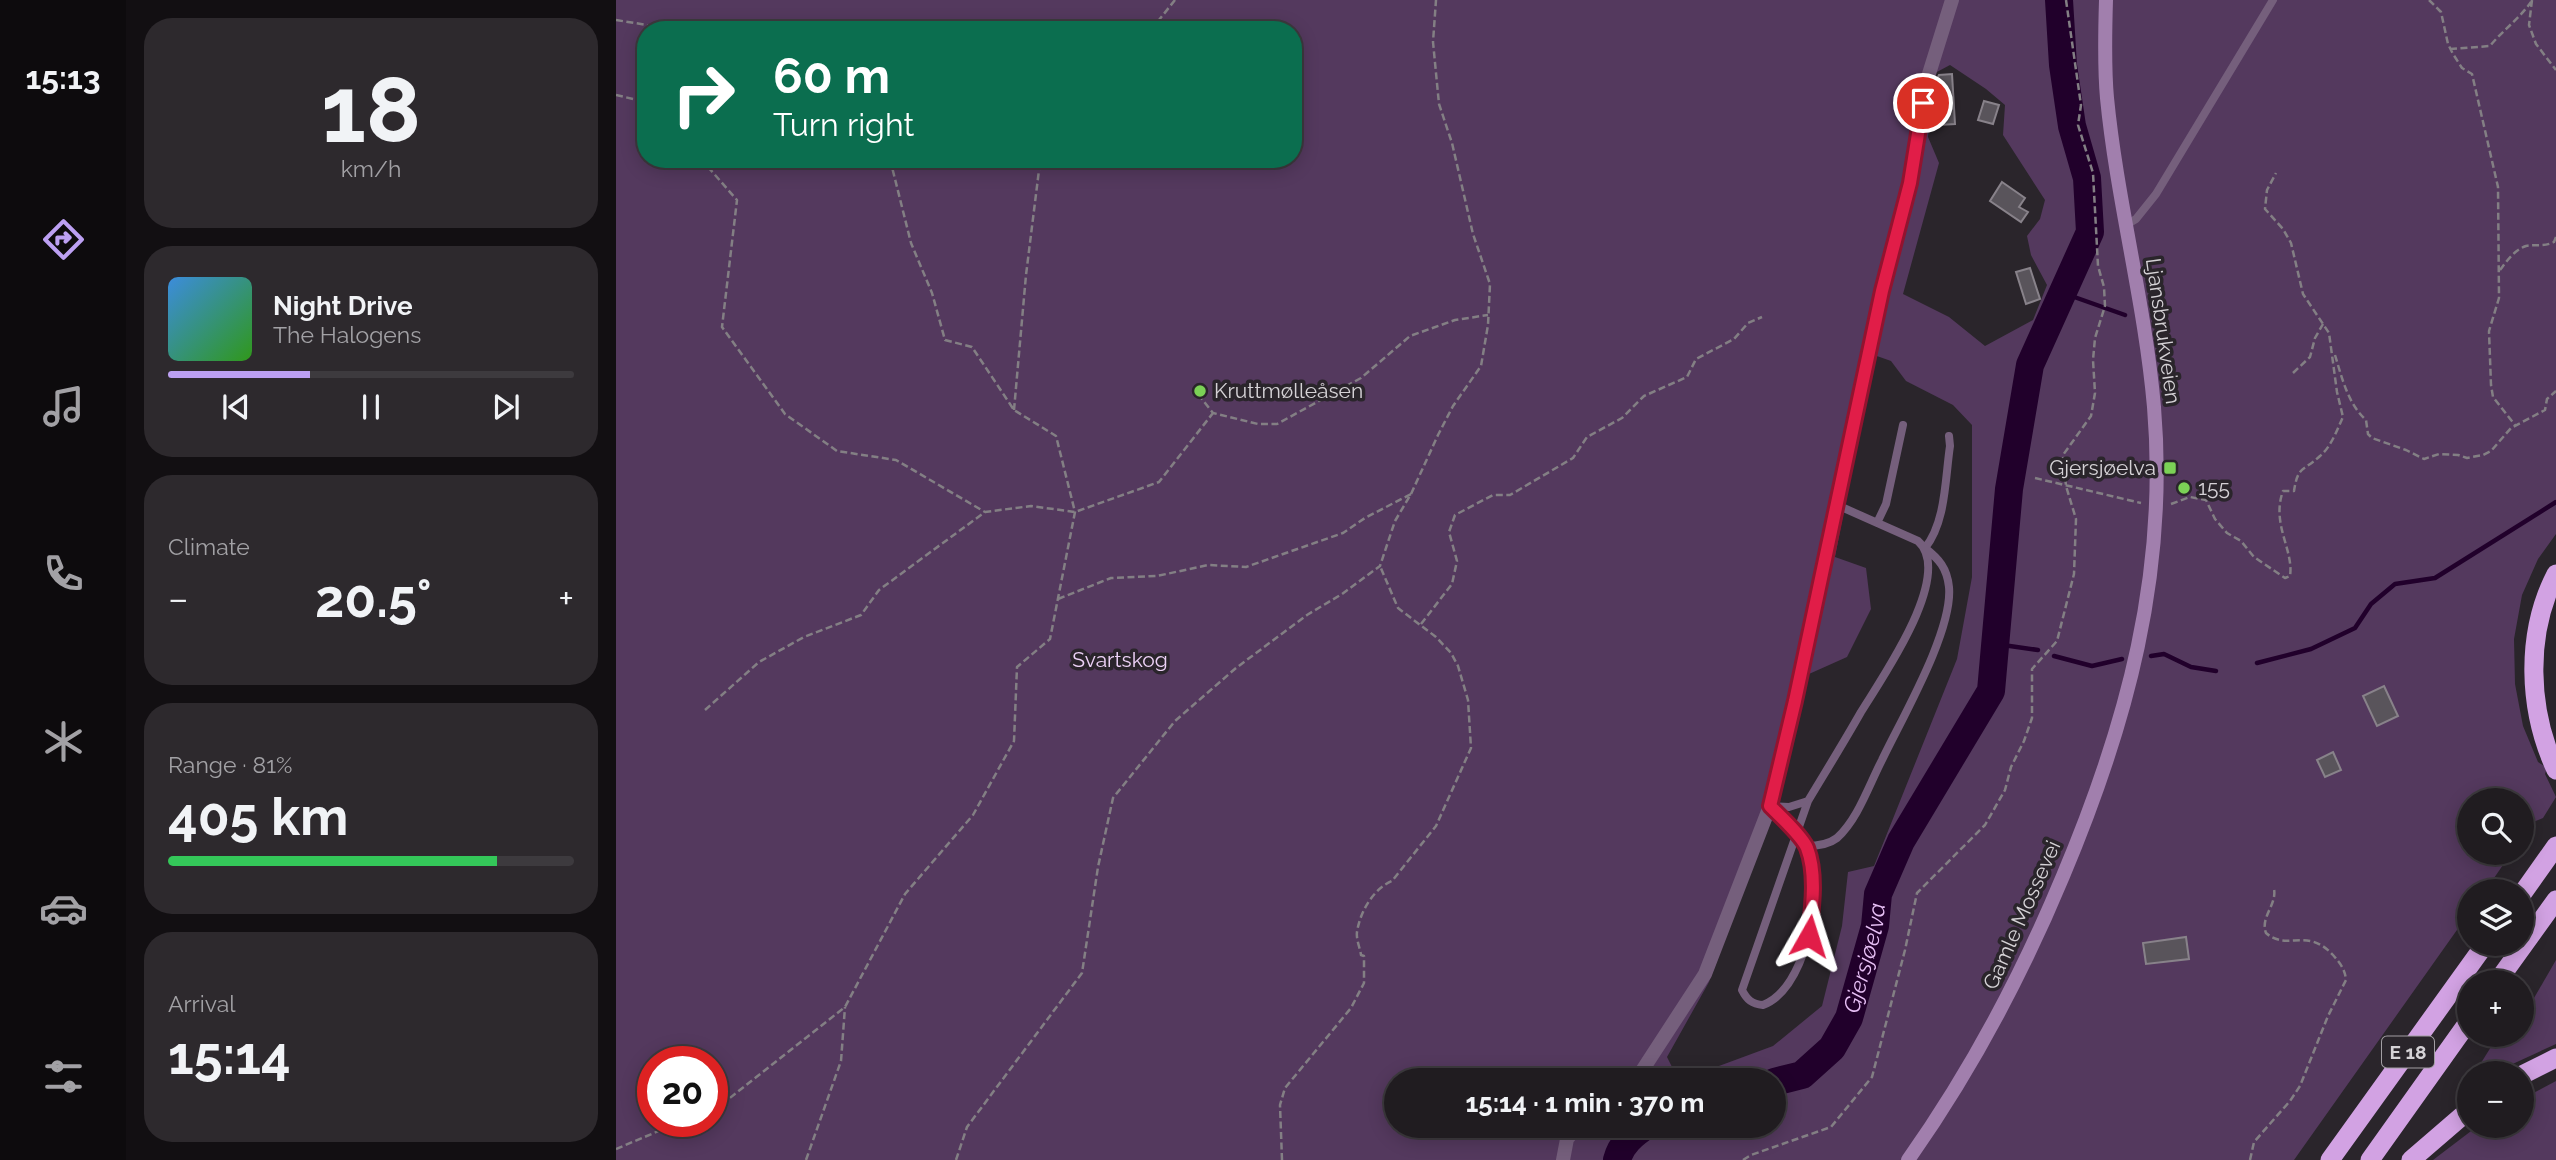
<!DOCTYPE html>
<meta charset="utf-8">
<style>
:root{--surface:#201c20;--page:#2d292d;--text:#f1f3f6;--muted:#a2a1a5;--line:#3d3a3e;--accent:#bca0f2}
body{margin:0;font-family:Raleway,sans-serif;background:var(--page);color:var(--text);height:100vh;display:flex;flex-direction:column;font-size:26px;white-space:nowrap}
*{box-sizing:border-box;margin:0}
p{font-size:23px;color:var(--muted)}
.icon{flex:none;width:38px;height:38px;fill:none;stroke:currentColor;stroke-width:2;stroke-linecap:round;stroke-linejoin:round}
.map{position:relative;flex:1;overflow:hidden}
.side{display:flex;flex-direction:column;gap:18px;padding:18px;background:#120f12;width:490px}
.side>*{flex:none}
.guide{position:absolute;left:21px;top:21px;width:665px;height:147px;border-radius:28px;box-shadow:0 4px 18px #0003,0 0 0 2px var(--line);background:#0b6e4f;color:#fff;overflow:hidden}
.buttons{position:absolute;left:1841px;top:788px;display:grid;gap:14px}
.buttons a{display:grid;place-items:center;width:77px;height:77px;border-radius:50%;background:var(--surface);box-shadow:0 4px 18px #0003,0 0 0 2px var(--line);font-size:35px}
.speed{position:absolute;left:21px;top:1046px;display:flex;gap:14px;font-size:35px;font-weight:700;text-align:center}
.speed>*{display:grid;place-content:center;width:91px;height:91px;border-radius:50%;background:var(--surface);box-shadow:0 4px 18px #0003,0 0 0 2px var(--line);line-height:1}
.speed .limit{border:10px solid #d22;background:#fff;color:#111}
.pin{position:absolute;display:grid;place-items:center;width:60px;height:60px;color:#fff;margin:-30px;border:4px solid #fff;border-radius:50%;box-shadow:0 2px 7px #0007}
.me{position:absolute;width:77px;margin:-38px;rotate:6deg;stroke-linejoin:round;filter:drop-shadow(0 0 5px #0008)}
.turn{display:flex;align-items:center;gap:24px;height:147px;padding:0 21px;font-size:32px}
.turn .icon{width:91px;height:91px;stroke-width:2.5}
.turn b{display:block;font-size:49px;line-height:60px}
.big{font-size:52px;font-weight:700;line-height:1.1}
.side .card{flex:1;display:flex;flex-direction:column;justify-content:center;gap:10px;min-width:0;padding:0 24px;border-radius:28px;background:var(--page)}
.side .dial{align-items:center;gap:0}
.dial b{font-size:91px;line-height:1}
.song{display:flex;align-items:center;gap:21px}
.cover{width:84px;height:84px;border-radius:10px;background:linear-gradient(135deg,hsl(210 70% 55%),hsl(110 70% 35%))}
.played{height:7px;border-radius:4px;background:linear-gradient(90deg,var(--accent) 35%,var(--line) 35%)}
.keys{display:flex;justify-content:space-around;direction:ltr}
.heat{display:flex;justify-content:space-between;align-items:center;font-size:38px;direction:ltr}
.charge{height:10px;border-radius:5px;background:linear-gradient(90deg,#34c759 81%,var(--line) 0)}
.trip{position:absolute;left:768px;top:1068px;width:402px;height:70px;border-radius:35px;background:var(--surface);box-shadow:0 4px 18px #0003,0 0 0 2px var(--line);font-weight:700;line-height:70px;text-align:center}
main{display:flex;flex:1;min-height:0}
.menu{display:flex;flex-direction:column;width:126px;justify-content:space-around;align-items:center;background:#0d0b0d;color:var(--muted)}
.menu .icon{width:49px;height:49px}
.menu .selected{color:var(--accent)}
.menu b{font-size:32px;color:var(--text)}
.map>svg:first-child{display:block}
</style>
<main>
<nav class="menu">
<b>15:13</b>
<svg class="icon selected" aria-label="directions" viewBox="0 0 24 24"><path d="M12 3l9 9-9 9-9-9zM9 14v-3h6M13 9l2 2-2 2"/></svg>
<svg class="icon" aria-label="music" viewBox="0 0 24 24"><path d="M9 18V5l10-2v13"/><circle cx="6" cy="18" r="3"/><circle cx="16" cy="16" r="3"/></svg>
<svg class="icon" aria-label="phone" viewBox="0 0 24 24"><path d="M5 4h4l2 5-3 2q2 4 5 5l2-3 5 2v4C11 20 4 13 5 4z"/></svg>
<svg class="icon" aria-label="climate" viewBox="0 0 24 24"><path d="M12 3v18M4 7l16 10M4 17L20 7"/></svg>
<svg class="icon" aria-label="car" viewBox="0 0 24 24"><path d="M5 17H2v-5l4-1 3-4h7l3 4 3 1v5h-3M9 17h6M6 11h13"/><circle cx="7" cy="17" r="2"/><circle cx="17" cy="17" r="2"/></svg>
<svg class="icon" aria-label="filters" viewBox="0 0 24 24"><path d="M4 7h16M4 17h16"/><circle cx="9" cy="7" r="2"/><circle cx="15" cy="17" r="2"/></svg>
</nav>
<section class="side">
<div class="card dial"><b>18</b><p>km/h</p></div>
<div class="card">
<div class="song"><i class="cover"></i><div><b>Night Drive</b><p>The Halogens</p></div></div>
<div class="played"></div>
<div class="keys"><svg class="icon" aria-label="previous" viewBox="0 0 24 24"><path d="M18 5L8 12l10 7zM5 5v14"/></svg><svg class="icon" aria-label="pause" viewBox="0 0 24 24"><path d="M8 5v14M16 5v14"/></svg><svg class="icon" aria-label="next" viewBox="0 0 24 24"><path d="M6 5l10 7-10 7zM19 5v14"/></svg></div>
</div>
<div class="card"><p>Climate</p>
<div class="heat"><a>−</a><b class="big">20.5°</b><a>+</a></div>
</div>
<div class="card"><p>Range · 81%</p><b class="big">405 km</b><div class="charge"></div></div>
<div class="card"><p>Arrival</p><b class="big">15:14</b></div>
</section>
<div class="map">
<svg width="1940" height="1160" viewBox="0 0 1940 1160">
<rect width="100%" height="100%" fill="#2a252b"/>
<path fill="#54395e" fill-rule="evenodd" d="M 0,0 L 1940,0 L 1940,534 L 1922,559 L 1906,595 L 1898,639 L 1899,684 L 1907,726 L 1922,762 L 1931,768 L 1929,774 L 1940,797 L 1927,818 L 1917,822 L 1906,838 L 1906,800 L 1853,800 L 1853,852 L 1896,852 L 1869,891 L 1853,891 L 1853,913 L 1678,1160 L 0,1160 ZM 30,30 L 677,30 L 677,159 L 30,159 ZM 1334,65 L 1370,89 L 1389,105 L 1387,135 L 1429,200 L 1424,219 L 1411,236 L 1415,255 L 1431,285 L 1417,320 L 1369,346 L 1333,317 L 1287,294 L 1323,163 L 1312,137 L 1319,73 ZM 1258,355 L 1275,361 L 1290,381 L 1337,405 L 1356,425 L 1356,577 L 1341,659 L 1258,866 L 1232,872 L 1226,926 L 1206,1006 L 1157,1046 L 1084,1073 L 1059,1073 L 1051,1057 L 1093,982 L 1159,807 L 1193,674 L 1231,657 L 1255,609 L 1250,568 L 1219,557 ZM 37,1062 L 96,1062 L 96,1122 L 37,1122 ZM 780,1080 L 1158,1080 L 1158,1125 L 780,1125 Z
M 1940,960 L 1940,1044 L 1877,1073 L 1860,1071 L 1883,1034 L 1906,1034 L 1906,1010 L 1918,998 Z
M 1940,1081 L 1940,1160 L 1817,1160 L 1863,1125 L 1906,1125 L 1906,1099 Z"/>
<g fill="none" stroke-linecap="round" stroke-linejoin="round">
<path stroke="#21002b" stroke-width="4.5" d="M 1447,293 L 1509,315
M 1380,644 L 1422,650
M 1438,656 L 1476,666 L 1506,659
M 1535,656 L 1548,654 L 1575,667 L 1600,671
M 1641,663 L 1695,649 L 1739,628 L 1755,604 L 1779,584 L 1819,578 L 1940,502"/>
<g stroke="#21002b" stroke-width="28">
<path id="s1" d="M 1158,1082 L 1186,1075 L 1216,1048 L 1233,1018 L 1259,926 L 1262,894 L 1285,841 L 1375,691 L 1393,489 L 1414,365 L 1474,232 L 1471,178 L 1456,126 L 1447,65 L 1443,0"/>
<path d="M 1001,1160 C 1005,1144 1017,1134 1031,1125"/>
</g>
</g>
<path fill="#59545b" stroke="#88828a" stroke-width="2" d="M 1336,74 L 1339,124 L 1323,125 L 1321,79 L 1323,75 Z
M 1368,101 L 1383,105 L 1377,124 L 1362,120 Z
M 1386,182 L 1409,198 L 1403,207 L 1412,212 L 1405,222 L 1374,201 Z
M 1414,268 L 1424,299 L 1410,304 L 1400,272 Z
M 1768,686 L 1782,716 L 1761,726 L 1747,696 Z
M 1717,752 L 1725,770 L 1709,777 L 1701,760 Z
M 1570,937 L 1573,959 L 1530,964 L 1527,943 Z"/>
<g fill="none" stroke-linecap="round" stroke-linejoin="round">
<path stroke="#837f84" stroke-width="2.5" stroke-dasharray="7 3.5" stroke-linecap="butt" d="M 1813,0 L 1825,12 L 1832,44 L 1837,54 L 1846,68 L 1856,74 L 1882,187 L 1883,298 L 1873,331 L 1875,385 L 1877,397 L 1899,425
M 1916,0 L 1913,25 L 1920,44 L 1940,70
M 0,20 L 31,25 L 40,30
M 535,30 L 559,0
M 1834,49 L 1874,46 C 1887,30 1903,19 1915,2
M 0,95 L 30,102
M 85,159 L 121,200 L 106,327 L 169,414 L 221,451 L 280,460 L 369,512
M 1884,270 C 1891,261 1898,250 1910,246 C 1920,244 1928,247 1938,242 L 1940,237
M 1719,355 C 1726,378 1732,404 1750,420 L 1752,434 L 1756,438 L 1790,450 L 1808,459 L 1823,454 L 1842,455 L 1851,458 L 1867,455 L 1875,451 L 1895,428 L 1929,410 L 1931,399 L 1940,391
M 1677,373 L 1694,357 L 1699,338 L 1707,324
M 582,394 L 597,413 L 642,424 L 661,424 L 745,378 L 794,336 L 839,320 L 872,315
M 398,410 L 410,275 L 423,170 L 428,159
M 1419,478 L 1525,503
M 1555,504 L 1574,497 L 1590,500 L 1599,519 L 1611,533 L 1625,541 L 1638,557 L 1669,578 L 1674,576 C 1678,550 1655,524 1667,491 L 1678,491 C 1682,465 1687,472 1704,456 C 1715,447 1721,430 1727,417 L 1721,392 L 1713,333 L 1687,294 L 1675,243 L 1667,229 L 1649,209 L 1651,190 L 1660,173
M 442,599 L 495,578 L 541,576 L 592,565 L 630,567 L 727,533 L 749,518 L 795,494
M 805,624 L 836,584 L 841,561 L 833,532 L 839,515 L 877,495 L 894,495 L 957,458 L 971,437 L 1006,418 L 1028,396 L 1071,377 L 1080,359 L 1118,339 L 1132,323 L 1146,317
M 89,710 L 143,662 L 188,637 L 245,615 L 263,590 L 369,512 L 415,506 L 459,512 L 543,482 L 597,413
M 96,1108 L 105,1105 L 229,1007 L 289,894 L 357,815 L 398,741 L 401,667 L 434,639 L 459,512 L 440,436 L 398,410 L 356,347 L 329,340 L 316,293 L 295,243 L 274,159
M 0,1149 L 64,1122
M 190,1160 L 225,1061 L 229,1007
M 340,1160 L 351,1127 L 466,973 L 482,867 L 497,798 L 559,721 L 620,668 L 691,615 L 726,594 L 764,566 L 779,521 L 795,494 L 822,435 L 837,406 L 865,366 L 872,325 L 874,284 L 857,234 L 836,143 L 823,104 L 817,42 L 820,0
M 666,1160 L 664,1105 L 669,1088 L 735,1008 L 748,983 L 748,956 L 745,955 C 744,948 740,939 741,932 C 744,912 757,889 776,881 L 820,826 L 855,748 L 852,700 L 842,666 L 835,653 L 820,637 L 782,608 L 764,566
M 1127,1160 L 1135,1155 L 1215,1127 L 1256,1077 L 1289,950 L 1301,893 L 1369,825 L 1389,790 L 1395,767 L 1408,741 L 1416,718 L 1416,669 L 1441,641 L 1458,574 L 1460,519 L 1450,486 L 1447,455 L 1475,416 L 1479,393 L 1477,360 L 1479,338 L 1489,306 L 1488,287 L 1482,266 L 1477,173 L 1462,125 L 1465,105 L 1450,0
M 1634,1160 L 1638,1142 L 1674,1101 L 1684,1086 L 1712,1016 L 1730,980 C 1729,969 1724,963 1717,955 C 1690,926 1672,952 1650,933 C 1644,917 1661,905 1658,889"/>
<path stroke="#755f7c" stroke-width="8" d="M 1510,225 L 1520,219 L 1540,194 L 1657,0
M 1261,523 L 1270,504 L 1287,425
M 1154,806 L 1190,846 C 1201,846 1212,845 1221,838 C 1242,819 1253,785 1266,760 C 1286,718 1337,631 1333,587 C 1331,568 1323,559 1309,548 C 1330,522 1329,479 1334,446 L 1333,436
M 1154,806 L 1173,807 L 1192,801 C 1210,771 1228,742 1245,712 C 1265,679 1339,575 1302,541 L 1221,505
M 1190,846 C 1194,866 1198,886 1197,906 C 1195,939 1179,993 1147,1005 C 1136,1004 1131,1000 1126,990 L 1192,801"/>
<path stroke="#755f7c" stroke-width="14" d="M 1020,1080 L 1089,974 L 1154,806 L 1179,701 L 1266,291 L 1294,183 L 1312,77 L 1336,0
M 947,1160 L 951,1139 L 963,1125"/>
<path stroke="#a17fad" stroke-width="14" d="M 1292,1160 C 1355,1071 1405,977 1447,876 C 1511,724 1552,573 1538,407 C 1529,303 1501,201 1491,98 C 1488,65 1489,32 1490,0"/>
<path stroke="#d2a2e3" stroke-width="19" d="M 1940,574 C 1909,634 1912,710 1940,770
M 1906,894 L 1940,846
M 1881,982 L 1940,900
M 1906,1075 L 1940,1058
M 1714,1160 L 1870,943
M 1754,1160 L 1853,1021
M 1795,1160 L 1853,1110"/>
</g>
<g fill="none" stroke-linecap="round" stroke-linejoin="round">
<defs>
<path id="route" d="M 1193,936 C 1196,909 1201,874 1191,848 C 1186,836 1164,816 1154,806 L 1179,701 L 1266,291 L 1294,183 L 1307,103"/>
</defs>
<use href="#route" stroke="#92132f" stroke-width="18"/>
<use href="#route" stroke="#e11d48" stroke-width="12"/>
</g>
<g fill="#7bd156" stroke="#2a252b" stroke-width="2.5">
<circle cx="584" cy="391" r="7"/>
<rect x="1547" y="461" width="14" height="14" rx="3.5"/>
<circle cx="1568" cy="488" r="7"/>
</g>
<g text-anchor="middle" stroke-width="7" stroke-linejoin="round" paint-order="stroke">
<rect fill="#2a252b" stroke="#a29ea3" stroke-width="2" x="1766" y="1036.5" width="52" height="31" rx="5"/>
<g font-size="19" font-weight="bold" fill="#d5d2d6">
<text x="1792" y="1059">E 18</text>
</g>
<g font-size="21" fill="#d5d2d6" stroke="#2a252b">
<text transform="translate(1547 331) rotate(82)" y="7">Ljansbrukveien</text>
<text transform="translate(1406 915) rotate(-66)" y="7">Gamle Mossevei</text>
</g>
<g font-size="21" fill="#d5d2d6" stroke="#2a252b" text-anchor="start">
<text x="598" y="398">Kruttmølleåsen</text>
<text x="1540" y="475" text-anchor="end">Gjersjøelva</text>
<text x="1582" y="495">155</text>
</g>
<g font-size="21" fill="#edd2f7" stroke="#2a252b">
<text x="504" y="667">Svartskog</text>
</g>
<g font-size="23" font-style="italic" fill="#e7bff5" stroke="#2a252b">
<text dy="8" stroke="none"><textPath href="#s1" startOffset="166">Gjersjøelva</textPath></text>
</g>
</g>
</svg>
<div class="buttons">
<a><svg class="icon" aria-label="search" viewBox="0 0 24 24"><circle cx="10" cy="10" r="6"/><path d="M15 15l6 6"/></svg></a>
<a><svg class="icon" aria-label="layers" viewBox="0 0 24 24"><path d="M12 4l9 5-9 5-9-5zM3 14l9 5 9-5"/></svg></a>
<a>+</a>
<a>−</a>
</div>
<div class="speed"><div class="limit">20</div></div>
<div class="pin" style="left:1307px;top:103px;background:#d93025"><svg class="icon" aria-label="arrive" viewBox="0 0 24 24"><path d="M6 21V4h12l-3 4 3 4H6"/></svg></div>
<svg class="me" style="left:1193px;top:936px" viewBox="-20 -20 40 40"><path d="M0-17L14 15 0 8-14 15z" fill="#e11d48" stroke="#fff" stroke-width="4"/></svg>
<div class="trip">15:14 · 1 min · 370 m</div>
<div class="guide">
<div class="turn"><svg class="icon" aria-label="right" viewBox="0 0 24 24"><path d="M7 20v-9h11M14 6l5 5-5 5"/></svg><div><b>60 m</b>Turn right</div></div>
</div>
</div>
</main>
